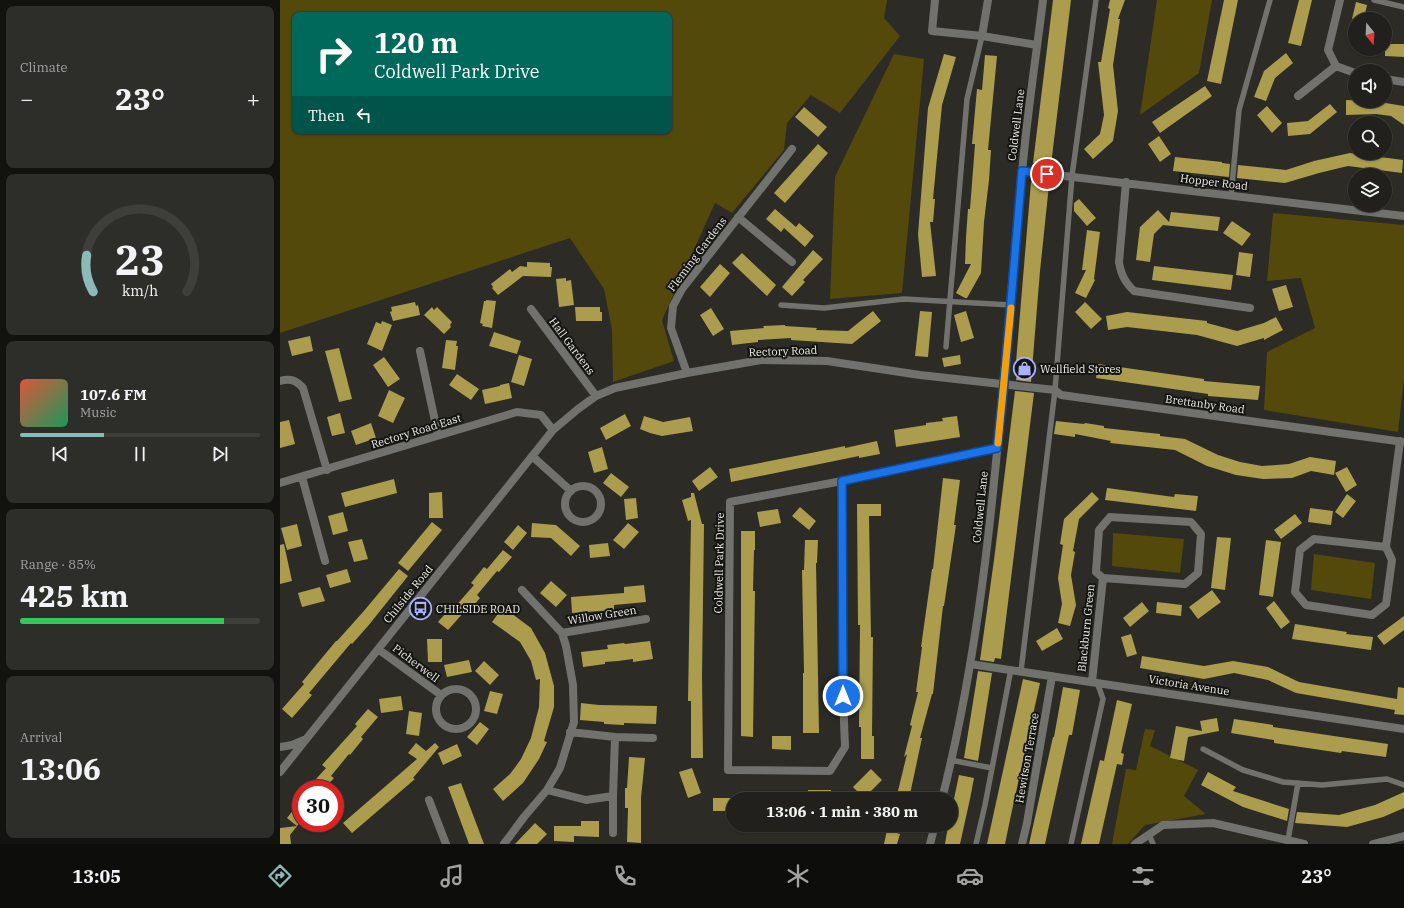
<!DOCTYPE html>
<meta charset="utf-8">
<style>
:root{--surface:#21201c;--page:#2d2d29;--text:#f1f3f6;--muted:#a2a3a3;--line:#3e3e3b;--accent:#8bbbb9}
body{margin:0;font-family:"IBM Plex Serif",serif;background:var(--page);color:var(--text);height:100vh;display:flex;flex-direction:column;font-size:15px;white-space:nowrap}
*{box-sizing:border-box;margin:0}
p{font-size:13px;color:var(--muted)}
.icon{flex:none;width:22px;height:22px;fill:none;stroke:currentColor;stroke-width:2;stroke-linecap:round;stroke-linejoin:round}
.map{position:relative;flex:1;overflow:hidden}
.panel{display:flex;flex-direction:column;gap:6px;padding:6px;background:#12120f;width:280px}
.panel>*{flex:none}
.banner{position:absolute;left:12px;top:12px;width:380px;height:122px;border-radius:8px;box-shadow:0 1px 3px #0004,0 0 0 1px var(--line);background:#00695c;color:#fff;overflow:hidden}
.needle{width:26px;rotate:162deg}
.tools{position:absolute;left:1068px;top:12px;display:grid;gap:8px}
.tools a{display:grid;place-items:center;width:44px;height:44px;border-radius:50%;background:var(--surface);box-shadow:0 1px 3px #0004,0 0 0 1px var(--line);font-size:20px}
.speed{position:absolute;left:12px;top:780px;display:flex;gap:8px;font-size:20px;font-weight:700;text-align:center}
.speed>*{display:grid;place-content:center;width:52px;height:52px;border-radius:50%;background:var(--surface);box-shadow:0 1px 3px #0004,0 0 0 1px var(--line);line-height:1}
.speed .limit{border:6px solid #d22;background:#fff;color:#111}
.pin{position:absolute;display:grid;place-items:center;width:34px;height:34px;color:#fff;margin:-17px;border:2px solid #fff;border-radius:50%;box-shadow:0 1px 4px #0007}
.me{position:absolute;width:44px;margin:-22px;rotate:0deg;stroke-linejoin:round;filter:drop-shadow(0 0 3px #0008)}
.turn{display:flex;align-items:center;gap:14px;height:84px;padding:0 16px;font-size:18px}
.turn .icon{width:52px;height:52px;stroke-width:2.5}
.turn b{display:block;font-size:28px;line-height:34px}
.then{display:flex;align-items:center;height:38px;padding:0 16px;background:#0003;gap:8px;font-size:15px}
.big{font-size:30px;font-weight:700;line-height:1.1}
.panel .tile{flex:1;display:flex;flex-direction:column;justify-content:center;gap:6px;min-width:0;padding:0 14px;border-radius:8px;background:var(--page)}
.panel .dial{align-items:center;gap:0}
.dial svg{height:104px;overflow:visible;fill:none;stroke:var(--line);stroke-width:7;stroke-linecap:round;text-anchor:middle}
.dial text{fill:var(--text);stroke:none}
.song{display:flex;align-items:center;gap:12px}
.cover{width:48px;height:48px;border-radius:6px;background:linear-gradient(135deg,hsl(10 70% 55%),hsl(150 70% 35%))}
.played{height:4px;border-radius:2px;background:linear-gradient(90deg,var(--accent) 35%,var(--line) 35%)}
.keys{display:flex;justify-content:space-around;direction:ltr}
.heat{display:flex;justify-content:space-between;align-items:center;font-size:22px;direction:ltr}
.charge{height:6px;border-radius:3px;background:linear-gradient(90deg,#34c759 85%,var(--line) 0)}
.trip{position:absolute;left:446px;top:792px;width:232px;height:40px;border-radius:20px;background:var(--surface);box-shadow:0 1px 3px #0004,0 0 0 1px var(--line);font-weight:700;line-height:40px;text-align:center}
.dock{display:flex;height:64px;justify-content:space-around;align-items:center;background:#0d0d0b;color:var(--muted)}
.dock .icon{width:28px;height:28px}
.dock .selected{color:var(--accent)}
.dock b{font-size:18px;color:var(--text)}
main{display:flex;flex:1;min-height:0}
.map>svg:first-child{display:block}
</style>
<main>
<section class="panel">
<div class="tile"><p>Climate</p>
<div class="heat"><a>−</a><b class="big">23°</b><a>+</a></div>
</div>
<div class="tile dial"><svg viewBox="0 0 100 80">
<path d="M14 69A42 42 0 1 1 86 69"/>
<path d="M14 69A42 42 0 0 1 9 41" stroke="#8bbbb9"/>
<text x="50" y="56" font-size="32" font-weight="700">23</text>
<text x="50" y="72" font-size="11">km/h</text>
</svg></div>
<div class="tile">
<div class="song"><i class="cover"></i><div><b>107.6 FM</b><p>Music</p></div></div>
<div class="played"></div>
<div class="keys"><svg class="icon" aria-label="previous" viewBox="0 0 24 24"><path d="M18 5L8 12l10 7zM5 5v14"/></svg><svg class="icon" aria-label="pause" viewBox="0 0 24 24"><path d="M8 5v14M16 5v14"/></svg><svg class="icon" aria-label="next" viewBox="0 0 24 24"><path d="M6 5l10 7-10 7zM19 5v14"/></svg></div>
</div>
<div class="tile"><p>Range · 85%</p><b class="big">425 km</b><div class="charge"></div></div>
<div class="tile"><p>Arrival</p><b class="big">13:06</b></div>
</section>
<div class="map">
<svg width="1124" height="844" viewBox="0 0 1124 844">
<rect width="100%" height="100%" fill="#2c2b26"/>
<path fill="#53490a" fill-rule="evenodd" d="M 0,0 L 607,0 L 604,18 L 620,36 L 560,113 L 531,95 L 507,123 L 504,150 L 452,213 L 435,203 L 382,320 L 394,361 L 333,382 L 332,330 L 324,289 L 290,238 L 0,333 ZM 15,15 L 389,15 L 389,131 L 15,131 Z
M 877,0 L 932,0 L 919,73 L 860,115 Z
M 614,54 L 644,59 L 622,293 L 550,299 L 555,177 Z
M 993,213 L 1124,225 L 1124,378 L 1118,432 L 984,410 L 987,352 L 1035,328 L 1021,278 L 987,281 Z
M 833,533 L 904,539 L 900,573 L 832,566 Z
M 1034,554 L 1095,563 L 1091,599 L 1031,590 Z
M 865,729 L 875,730 L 870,746 L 918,770 L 904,796 L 926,814 L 865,825 L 848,844 L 832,844 L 846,769 L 856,770 Z"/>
<path fill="#ab9d4d" d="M 773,0 L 791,0 L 771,165 L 753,163 Z
M 830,0 L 845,0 L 838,19 L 840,19 L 833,65 L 838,111 L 833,141 L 813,159 L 804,149 L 820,134 L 824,115 L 818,62 L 821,62 L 830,9 L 828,8 Z
M 944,0 L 958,0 L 941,84 L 927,81 Z
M 1019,0 L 1032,0 L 1021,46 L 1008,43 Z
M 1076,2 L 1087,5 L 1084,19 L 1072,19 Z
M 1105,44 L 1124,44 L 1124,57 L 1105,56 Z
M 1006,53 L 1013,63 L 995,78 L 986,101 L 974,97 L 984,71 Z
M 664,54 L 676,57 L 662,105 L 653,199 L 655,199 L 653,222 L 650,222 L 656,276 L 642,277 L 638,234 L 648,108 Z
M 705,55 L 717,56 L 708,150 L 711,150 L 709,180 L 704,222 L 701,273 L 687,298 L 685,298 L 676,293 L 691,264 L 685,264 L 686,237 L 688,209 L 690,209 L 695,144 L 692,144 L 697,89 L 702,90 Z
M 925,86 L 932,96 L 880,133 L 872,122 Z
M 1066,100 L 1093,101 L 1124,106 L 1124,125 L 1111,116 L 1096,114 L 1066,115 Z
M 1050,104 L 1057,112 L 1030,134 L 1008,136 L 1007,123 L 1028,121 Z
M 987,106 L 1002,123 L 992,133 L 977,115 Z
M 524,107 L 547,127 L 538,137 L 515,117 Z
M 879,136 L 891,154 L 880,162 L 868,144 Z
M 538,144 L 548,153 L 505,203 L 494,193 Z
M 1070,153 L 1123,160 L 1122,173 L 1068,166 L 1039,173 L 1005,183 L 957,178 L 958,165 L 1006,170 L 1034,161 Z
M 895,157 L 942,162 L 942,163 L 950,164 L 949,177 L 893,171 Z
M 751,182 L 769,185 L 760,271 L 751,382 L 736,380 L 737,374 L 735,374 Z
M 799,199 L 816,218 L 807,226 L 794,211 L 794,203 Z
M 495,209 L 516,227 L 519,223 L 534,236 L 525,247 L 504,228 L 501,232 L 486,219 Z
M 878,210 L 889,222 L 891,212 L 940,217 L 938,231 L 883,225 L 874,234 L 870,262 L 856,260 L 860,227 Z
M 952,221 L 971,234 L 962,246 L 943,233 Z
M 807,230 L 820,232 L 814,279 L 815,280 L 806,298 L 795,293 L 806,270 L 802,270 Z
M 533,250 L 543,259 L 523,280 L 525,282 L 512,296 L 502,287 Z
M 959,252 L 973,254 L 970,277 L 956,275 Z
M 462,253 L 496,285 L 487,296 L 452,263 Z
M 247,262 L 270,263 L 270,267 L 272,267 L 271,277 L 243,276 L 218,295 L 212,288 L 213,287 L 211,284 L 230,269 L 232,272 L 240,266 L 247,267 Z
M 440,264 L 450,273 L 430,297 L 420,287 Z
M 874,266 L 953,275 L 951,290 L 872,280 Z
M 286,278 L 286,281 L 291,280 L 294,305 L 279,307 L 276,279 Z
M 1006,285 L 1013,307 L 999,311 L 992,289 Z
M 206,300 L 216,301 L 212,328 L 202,326 L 203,324 L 200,323 L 204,301 L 206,301 Z
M 135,302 L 136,306 L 138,305 L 140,315 L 113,321 L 110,312 L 112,311 L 111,307 Z
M 805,302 L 822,319 L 811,329 L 795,312 Z
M 152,307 L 154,310 L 157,307 L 172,322 L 170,325 L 171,327 L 164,334 L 144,315 Z
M 295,307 L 320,307 L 320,312 L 322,312 L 322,321 L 296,321 Z
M 431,308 L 444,329 L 433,336 L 420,315 Z
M 593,311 L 601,321 L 572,344 L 511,340 L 511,338 L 478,340 L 478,342 L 452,345 L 450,331 L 484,328 L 483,326 L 505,325 L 505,326 L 537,328 L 536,330 L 568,331 Z
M 640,311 L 652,312 L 648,357 L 635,356 Z
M 686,311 L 694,338 L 681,342 L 674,315 Z
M 847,312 L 927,321 L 927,323 L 957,331 L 984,323 L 996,317 L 1003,330 L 984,340 L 984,338 L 957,346 L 917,335 L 847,327 L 828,330 L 826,316 Z
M 102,321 L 112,325 L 102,351 L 87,344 L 96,322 L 101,324 Z
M 214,332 L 241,341 L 237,354 L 209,346 Z
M 30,336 L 33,351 L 12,356 L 8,341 Z
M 166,340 L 177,341 L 176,346 L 178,346 L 175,370 L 162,368 Z
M 59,348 L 72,399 L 59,402 L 45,351 Z
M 239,355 L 252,359 L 244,386 L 231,382 Z
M 680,355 L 681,364 L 664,367 L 662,358 Z
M 104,357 L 120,379 L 108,387 L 93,365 Z
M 818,364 L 924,379 L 924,381 L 980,386 L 978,400 L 928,396 L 928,394 L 816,378 Z
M 177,374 L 199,389 L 191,400 L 169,385 Z
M 229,383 L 232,398 L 205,404 L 202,390 L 220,386 L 220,385 Z
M 109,390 L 125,398 L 113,423 L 98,416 Z
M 735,391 L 754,393 L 721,659 L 715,658 L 714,662 L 700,660 L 714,560 Z
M 60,413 L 65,433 L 52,436 L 47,417 Z
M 345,414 L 351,426 L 326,440 L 320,428 Z
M 364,416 L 383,422 L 410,417 L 413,431 L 382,436 L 370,433 L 360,429 Z
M 677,416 L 680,437 L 616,447 L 614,430 L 646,425 L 646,423 L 663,421 L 662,418 Z
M 9,420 L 15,444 L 0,448 L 0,422 Z
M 776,421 L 804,424 L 805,423 L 824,426 L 824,428 L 880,434 L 880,436 L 905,439 L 938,455 L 960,462 L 982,466 L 1009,464 L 1030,457 L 1056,461 L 1054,475 L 1031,471 L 1012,478 L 983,479 L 956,475 L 927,466 L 895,450 L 830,443 L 831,441 L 795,434 L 795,437 L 774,434 Z
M 91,423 L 96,438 L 76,445 L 71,431 Z
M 597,441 L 600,454 L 579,458 L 579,456 L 451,482 L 449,469 L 531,453 L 565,446 L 565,448 Z
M 322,447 L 328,469 L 314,473 L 308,452 Z
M 430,467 L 438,477 L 419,491 L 412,481 Z
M 1067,467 L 1077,485 L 1066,492 L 1055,473 Z
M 331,473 L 349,487 L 341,497 L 323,483 Z
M 663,478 L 680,480 L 674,525 L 676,525 L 664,606 L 663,606 L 653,694 L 652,694 L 640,738 L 642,738 L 629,799 L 616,799 L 627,754 L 624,757 L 632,726 L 630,725 L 638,692 L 636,692 L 642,647 L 641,647 L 652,569 L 653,569 Z
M 114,479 L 117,493 L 65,507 L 61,493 Z
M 827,488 L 894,497 L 895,494 L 918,496 L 916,511 L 825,500 Z
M 162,492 L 163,518 L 149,518 L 149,493 Z
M 812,492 L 819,499 L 799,519 L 793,551 L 795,552 L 791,575 L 796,605 L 790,626 L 778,623 L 782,604 L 778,578 L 783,545 L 780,544 L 784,519 Z
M 411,493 L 414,493 L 422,524 L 424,524 L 422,676 L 423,758 L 411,758 L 411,701 L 408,701 L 411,520 L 408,521 L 402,500 L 411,497 Z
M 1067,494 L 1076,501 L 1063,518 L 1055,512 Z
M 356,498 L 358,518 L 346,520 L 344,499 Z
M 577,504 L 601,504 L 601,516 L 589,516 L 591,637 L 593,637 L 592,736 L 594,736 L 594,759 L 581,759 L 581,727 L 579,727 L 580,625 L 578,625 Z
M 520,507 L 536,521 L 529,530 L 512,516 Z
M 1030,508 L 1053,511 L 1051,525 L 1028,522 Z
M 498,509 L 501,523 L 480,527 L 477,512 Z
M 63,512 L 68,531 L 53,535 L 48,516 Z
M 1015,514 L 1022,523 L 1001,539 L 994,530 Z
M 152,522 L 162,530 L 128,571 L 118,563 Z
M 252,523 L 276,525 L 300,546 L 291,556 L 271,538 L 251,537 Z
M 348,523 L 359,532 L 344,549 L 333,540 Z
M 17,524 L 22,546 L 7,550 L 1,528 Z
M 238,525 L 247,533 L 233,550 L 224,542 Z
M 461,531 L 475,531 L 475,550 L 474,550 L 473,591 L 475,591 L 473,737 L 461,736 Z
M 937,537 L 951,538 L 945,590 L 931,588 Z
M 82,539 L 88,559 L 74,562 L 68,542 Z
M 525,540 L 538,540 L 537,563 L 536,563 L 539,733 L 523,733 L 523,673 L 524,673 L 522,570 L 524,570 Z
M 986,540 L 1001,542 L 993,597 L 979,595 Z
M 328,543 L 330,556 L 310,558 L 309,545 Z
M 4,544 L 12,581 L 0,584 L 0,545 Z
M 223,550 L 232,557 L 219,572 L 217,571 L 197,595 L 200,598 L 187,613 L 185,611 L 168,630 L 158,622 L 172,606 L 174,608 L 194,585 L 191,583 L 204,567 L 207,569 Z
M 67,569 L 71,582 L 50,588 L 46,575 Z
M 119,569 L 128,576 L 88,626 L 72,644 L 71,643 L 29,693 L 32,695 L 12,718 L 2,709 L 24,684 L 22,682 L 56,641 L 57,641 L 83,612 Z
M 271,581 L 287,595 L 276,607 L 260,593 Z
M 364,585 L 366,602 L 334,605 L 334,610 L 292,613 L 291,597 L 344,593 L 344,587 Z
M 40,587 L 45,601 L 22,607 L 18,593 Z
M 932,590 L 941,602 L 918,619 L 909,607 Z
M 994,601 L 1010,622 L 1001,629 L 986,608 Z
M 862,602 L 869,611 L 850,627 L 843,618 Z
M 877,602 L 902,605 L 901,616 L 876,613 Z
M 223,607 L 251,628 L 265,653 L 274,686 L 274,707 L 264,741 L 267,742 L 259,759 L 243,783 L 223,801 L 213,789 L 230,774 L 236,766 L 241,759 L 251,738 L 259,707 L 260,679 L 256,680 L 251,661 L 240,642 L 212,622 Z
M 1124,616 L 1124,630 L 1104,645 L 1097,636 Z
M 1015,624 L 1067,632 L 1066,634 L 1093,637 L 1091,650 L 1012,639 Z
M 777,628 L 783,639 L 762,651 L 756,641 Z
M 851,634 L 857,654 L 847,657 L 841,637 Z
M 147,639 L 162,639 L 162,662 L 148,662 Z
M 370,641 L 373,659 L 353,662 L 353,659 L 338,661 L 325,662 L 325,664 L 303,667 L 301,652 L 328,649 L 327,645 L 344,643 L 345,644 Z
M 862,656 L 924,666 L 953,661 L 988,667 L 1019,682 L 1117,699 L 1118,687 L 1124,688 L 1124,715 L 1114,714 L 1115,710 L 1016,693 L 988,680 L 954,673 L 924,679 L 860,668 Z
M 189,660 L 192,672 L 167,677 L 164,665 Z
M 204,661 L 219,675 L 210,685 L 195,671 Z
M 698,671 L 712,673 L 698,761 L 684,758 Z
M 743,679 L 760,683 L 731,815 L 725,844 L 707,844 Z
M 783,687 L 800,690 L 792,735 L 789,735 L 765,844 L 749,844 L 773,737 L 774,737 Z
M 210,691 L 223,694 L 217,714 L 204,711 Z
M 121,696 L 123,710 L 101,713 L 99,699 Z
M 837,700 L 852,704 L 841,753 L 844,754 L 842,765 L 837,764 L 819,844 L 801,844 L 820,760 L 824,761 Z
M 301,703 L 319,705 L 377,706 L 376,724 L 344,723 L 344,725 L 324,724 L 324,722 L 300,720 Z
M 88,709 L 98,717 L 81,737 L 83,739 L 70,755 L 69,754 L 51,776 L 54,778 L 44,789 L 27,789 L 46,768 L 42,765 L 77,726 L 75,724 Z
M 129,711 L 142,713 L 139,736 L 126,734 Z
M 937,718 L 939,731 L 908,737 L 904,761 L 890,758 L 896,726 L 922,731 L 920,721 Z
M 954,719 L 993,725 L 993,727 L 1108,744 L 1106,757 L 1062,751 L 1061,753 L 994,743 L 994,740 L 951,733 Z
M 200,722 L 209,729 L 197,745 L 187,737 Z
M 492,736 L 511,736 L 511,750 L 492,749 Z
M 136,743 L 146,751 L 155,743 L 159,747 L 133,778 L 135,779 L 72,833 L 63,823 L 137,759 L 128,753 Z
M 177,744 L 182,756 L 163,765 L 158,753 Z
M 349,757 L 365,758 L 361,798 L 361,843 L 347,842 L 348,808 L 345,808 L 345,788 L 347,788 Z
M 412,768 L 421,793 L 408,798 L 399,772 Z
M 591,769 L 602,780 L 584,798 L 573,787 Z
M 928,772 L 956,787 L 953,791 L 1009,809 L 1007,821 L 963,807 L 921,785 Z
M 679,775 L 694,778 L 690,799 L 680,844 L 665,844 L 668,826 L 671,826 L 671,813 Z
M 181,783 L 204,844 L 189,844 L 168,787 Z
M 528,790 L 551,790 L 551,799 L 528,799 Z
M 1124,792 L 1124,808 L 1103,817 L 1067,827 L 1015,823 L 1017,812 L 1059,815 L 1095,805 Z
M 433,798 L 453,798 L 453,811 L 433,811 Z
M 21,800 L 21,821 L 10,835 L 11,844 L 0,844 L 0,828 L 17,826 L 7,818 Z
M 301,821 L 319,821 L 319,837 L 294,836 L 294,842 L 274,841 L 274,826 L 301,826 Z
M 255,823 L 267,834 L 257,844 L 235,844 Z
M 607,830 L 620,834 L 617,844 L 604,844 Z"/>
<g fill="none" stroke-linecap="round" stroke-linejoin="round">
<path stroke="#71716e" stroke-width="5.5" d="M 1094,0 L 1124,7
M 951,196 L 959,110 L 990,0
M 501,305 L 544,308 L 624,299 L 731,305
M 666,347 L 687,99 L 702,36
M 741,671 L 775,390 L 792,176 L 816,0
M 923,749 L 963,770 L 1003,782 L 1042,785 L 1107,779 L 1124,785
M 670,760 L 712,768
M 869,834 L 873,844
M 1008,840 L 1018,783
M 696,844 L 705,805 L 731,669
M 791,844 L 823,699 L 817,682"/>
<path stroke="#71716e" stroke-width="8" d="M 655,0 L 652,31 L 702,36 L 757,45
M 1060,0 L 1048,50 L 1056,66 L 1075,73
M 702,36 L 708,0
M 1105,79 L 1124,82
M 1018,96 L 1056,66
M 742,171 L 1124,216
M 846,182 L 839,262 C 841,275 845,282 854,291 L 970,308
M 458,217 L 512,262
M 251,309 L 316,396
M 140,351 L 158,435
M 407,373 L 391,328 L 393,306 L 402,289 L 512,149
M 0,381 C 10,378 16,380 23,388 L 47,470
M 252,456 L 291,491
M 22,477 L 45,561
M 562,481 L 563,696 L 565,747 L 550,771 L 448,770 L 450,502 L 562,481 L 717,448
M 0,483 L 237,412 L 261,415 L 273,430
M285 504a18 18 0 1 1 36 0a18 18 0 1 1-36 0Z
M 1106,547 L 1034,539 L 1020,550 L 1015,592 L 1026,605 L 1092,615 L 1106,604 L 1112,560 L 1106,547 L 1120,441
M 282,633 L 366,619
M 98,649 L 161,695
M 690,664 L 1124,729
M 812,682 L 823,578 L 816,572 L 819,530 L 830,517 L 911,522 L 921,534 L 918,573 L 905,584 L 823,578
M156 709a20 20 0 1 1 40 0a20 20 0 1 1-40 0Z
M 335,737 L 373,738
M 0,747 L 12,745 L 24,740
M 0,772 L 273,430 L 298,409 L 316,396 L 335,388 L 407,373 L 481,360 L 547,361 L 640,375 L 775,390 L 781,395 L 1124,442
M 267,790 L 306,800 L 333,796 L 335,737 L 290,732
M 149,800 L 166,844
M 333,833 L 333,796
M 224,844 L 244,817 L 267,790 L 280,768 L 294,722 L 293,685 L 286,646 L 282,633 L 242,590
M 742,844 L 747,823 L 772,676
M 855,844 L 883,825 L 933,823 L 1024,844
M 1093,844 L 1124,836"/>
<path stroke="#71716e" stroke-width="8" d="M 662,799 C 714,594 721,382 742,173 C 747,115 756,57 763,0
M 650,844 L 655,825"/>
</g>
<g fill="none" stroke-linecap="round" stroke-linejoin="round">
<defs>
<path id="route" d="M 563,696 L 562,481 L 717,448 L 724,384 L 742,171 L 767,174"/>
</defs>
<use href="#route" stroke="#114b97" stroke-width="10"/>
<use href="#route" stroke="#1a73e8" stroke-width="7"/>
<path stroke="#f59e0b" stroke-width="7" d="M 718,443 L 731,308"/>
</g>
<defs>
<symbol id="shop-ring" viewBox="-11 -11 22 22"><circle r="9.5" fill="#141411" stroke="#a9b0fc" stroke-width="1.5"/><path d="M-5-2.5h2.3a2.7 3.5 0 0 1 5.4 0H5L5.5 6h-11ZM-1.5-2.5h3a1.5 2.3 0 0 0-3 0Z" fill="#a9b0fc"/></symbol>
<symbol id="bus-ring" viewBox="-11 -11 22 22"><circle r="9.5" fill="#141411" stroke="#a9b0fc" stroke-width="1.5"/><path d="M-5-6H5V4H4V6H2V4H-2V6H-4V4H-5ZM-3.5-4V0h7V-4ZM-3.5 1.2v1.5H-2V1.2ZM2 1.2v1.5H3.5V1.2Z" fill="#a9b0fc"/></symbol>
</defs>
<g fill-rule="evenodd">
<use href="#shop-ring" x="732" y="356" width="25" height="25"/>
<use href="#bus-ring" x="128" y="596" width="25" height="25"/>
</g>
<g text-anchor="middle" stroke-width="4" stroke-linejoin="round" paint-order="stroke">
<g font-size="11" fill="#eeedea" stroke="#141411">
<text transform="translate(736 125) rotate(-83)" y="4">Coldwell Lane</text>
<text transform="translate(934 182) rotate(7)" y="4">Hopper Road</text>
<text transform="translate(417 254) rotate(-53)" y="4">Fleming Gardens</text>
<text transform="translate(292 346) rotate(53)" y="4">Hall Gardens</text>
<text transform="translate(503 351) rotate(-2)" y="4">Rectory Road</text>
<text transform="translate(925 404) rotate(8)" y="4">Brettanby Road</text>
<text transform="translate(136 431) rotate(-17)" y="4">Rectory Road East</text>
<text transform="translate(700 507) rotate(-84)" y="4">Coldwell Lane</text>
<text transform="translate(439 563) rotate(-89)" y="4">Coldwell Park Drive</text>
<text transform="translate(128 594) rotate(-51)" y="4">Chilside Road</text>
<text transform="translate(322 615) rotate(-9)" y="4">Willow Green</text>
<text transform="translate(806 628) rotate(-84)" y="4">Blackburn Green</text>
<text transform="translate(136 663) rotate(37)" y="4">Picherwell</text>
<text transform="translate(909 685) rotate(9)" y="4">Victoria Avenue</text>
<text transform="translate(747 758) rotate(-80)" y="4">Hewitson Terrace</text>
</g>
<g font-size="11" fill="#eeedea" stroke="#141411" text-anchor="start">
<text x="760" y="373">Wellfield Stores</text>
<text x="156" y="613">CHILSIDE ROAD</text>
</g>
</g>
</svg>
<div class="tools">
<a><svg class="needle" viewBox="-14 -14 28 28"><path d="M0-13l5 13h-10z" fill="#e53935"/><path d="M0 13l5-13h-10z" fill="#a2a3a3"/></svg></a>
<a><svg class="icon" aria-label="sound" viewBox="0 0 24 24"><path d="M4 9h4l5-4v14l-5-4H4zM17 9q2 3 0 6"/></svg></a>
<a><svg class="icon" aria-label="search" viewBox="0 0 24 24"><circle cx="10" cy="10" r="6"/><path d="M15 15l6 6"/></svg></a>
<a><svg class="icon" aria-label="layers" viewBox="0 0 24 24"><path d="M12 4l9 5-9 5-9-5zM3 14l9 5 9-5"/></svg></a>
</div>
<div class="speed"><div class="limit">30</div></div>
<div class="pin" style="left:767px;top:174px;background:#d93025"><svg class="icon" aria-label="arrive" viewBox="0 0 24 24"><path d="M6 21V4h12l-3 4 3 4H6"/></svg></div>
<svg class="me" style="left:563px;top:696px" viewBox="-20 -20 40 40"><circle r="17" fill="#1a73e8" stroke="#fff" stroke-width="3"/><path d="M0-11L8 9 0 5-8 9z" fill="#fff"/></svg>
<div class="trip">13:06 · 1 min · 380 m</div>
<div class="banner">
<div class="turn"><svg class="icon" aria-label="right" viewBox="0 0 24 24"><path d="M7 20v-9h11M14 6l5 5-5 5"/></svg><div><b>120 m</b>Coldwell Park Drive</div></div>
<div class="then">Then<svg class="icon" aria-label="left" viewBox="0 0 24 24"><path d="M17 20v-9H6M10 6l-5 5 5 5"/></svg></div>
</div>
</div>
</main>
<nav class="dock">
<b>13:05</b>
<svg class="icon selected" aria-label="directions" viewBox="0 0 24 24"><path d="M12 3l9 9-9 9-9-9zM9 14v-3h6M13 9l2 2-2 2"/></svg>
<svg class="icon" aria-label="music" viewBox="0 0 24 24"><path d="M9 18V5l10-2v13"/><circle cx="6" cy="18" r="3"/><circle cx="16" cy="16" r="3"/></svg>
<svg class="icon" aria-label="phone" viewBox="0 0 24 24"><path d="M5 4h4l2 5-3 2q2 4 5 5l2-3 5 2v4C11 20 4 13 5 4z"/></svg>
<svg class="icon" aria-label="climate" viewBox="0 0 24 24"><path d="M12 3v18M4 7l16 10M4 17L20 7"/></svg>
<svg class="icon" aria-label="car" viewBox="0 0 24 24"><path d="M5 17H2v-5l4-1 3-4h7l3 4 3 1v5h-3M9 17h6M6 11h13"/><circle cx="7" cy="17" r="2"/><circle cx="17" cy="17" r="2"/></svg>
<svg class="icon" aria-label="filters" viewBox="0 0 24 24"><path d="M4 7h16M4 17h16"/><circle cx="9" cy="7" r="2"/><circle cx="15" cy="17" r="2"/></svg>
<b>23°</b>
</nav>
